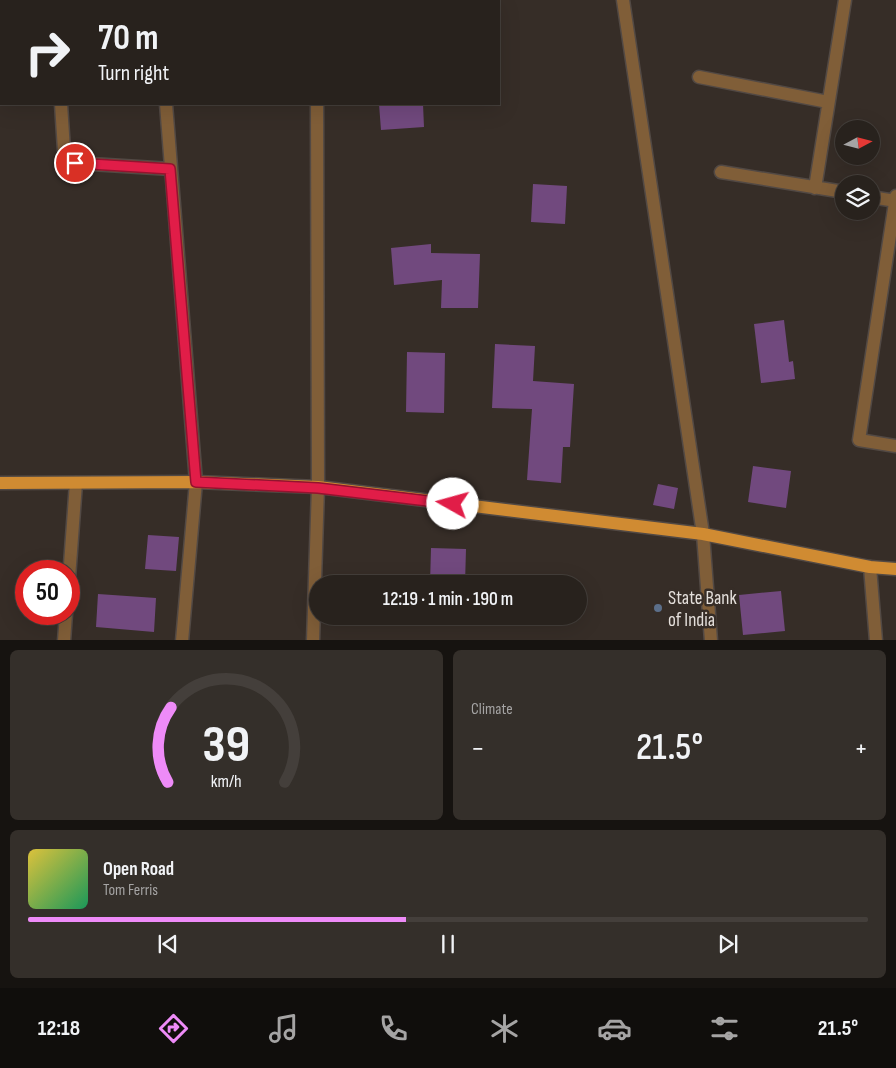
<!DOCTYPE html>
<meta charset="utf-8">
<style>
:root{--surface:#28221d;--page:#342f2a;--text:#f1f3f6;--muted:#a5a4a4;--line:#443f3b;--accent:#ee8bf8}
body{margin:0;font-family:"Sofia Sans Condensed",sans-serif;background:var(--page);color:var(--text);height:100vh;display:flex;flex-direction:column;font-size:19px;white-space:nowrap}
*{box-sizing:border-box;margin:0}
p{font-size:16px;color:var(--muted)}
.icon{flex:none;width:28px;height:28px;fill:none;stroke:currentColor;stroke-width:2;stroke-linecap:round;stroke-linejoin:round}
.map{position:relative;height:640px;overflow:hidden}
.sheet{display:flex;flex-direction:column;gap:10px;padding:10px;background:#161310;flex:1}
.sheet>*{flex:none}
.top-card{position:absolute;left:0px;top:0px;width:500px;height:105px;box-shadow:0 5px 20px #0002,0 0 0 1px var(--line);background:#28221d;color:var(--text);overflow:hidden}
.needle{width:32px;rotate:83deg}
.controls{position:absolute;left:835px;top:120px;display:grid;gap:10px}
.controls a{display:grid;place-items:center;width:45px;height:45px;border-radius:50%;background:var(--surface);box-shadow:0 5px 20px #0002,0 0 0 1px var(--line);font-size:25px}
.speed{position:absolute;left:15px;top:560px;display:flex;gap:10px;font-size:25px;font-weight:700;text-align:center}
.speed>*{display:grid;place-content:center;width:65px;height:65px;border-radius:50%;background:var(--surface);box-shadow:0 5px 20px #0002,0 0 0 1px var(--line);line-height:1}
.speed .limit{border:8px solid #d22;background:#fff;color:#111}
.pin{position:absolute;display:grid;place-items:center;width:42px;height:42px;color:#fff;margin:-21px;border:2px solid #fff;border-radius:50%;box-shadow:0 1px 5px #0007}
.me{position:absolute;width:55px;margin:-28px;rotate:277deg;stroke-linejoin:round;filter:drop-shadow(0 0 4px #0008)}
.turn{display:flex;align-items:center;gap:18px;height:105px;padding:0 15px;font-size:22px}
.turn .icon{width:65px;height:65px;stroke-width:2.5}
.turn b{display:block;font-size:35px;line-height:42px}
.big{font-size:38px;font-weight:600;line-height:1.1}
.sheet .tile{flex:1;display:flex;flex-direction:column;justify-content:center;gap:8px;min-width:0;padding:0 18px;border-radius:8px;background:var(--page)}
.sheet .dial{align-items:center;gap:0}
.dial svg{height:130px;overflow:visible;fill:none;stroke:var(--line);stroke-width:7;stroke-linecap:round;text-anchor:middle}
.dial text{fill:var(--text);stroke:none}
.song{display:flex;align-items:center;gap:15px}
.cover{width:60px;height:60px;border-radius:8px;background:linear-gradient(135deg,hsl(50 70% 55%),hsl(150 70% 35%))}
.played{height:5px;border-radius:2px;background:linear-gradient(90deg,var(--accent) 45%,var(--line) 45%)}
.keys{display:flex;justify-content:space-around;direction:ltr}
.heat{display:flex;justify-content:space-between;align-items:center;font-size:28px;direction:ltr}
.sheet .tiles{flex:1;display:grid;gap:10px;grid-template-columns:1fr 1fr}
.tile:last-child{grid-column:span 2}
.trip{position:absolute;left:309px;top:575px;width:278px;height:50px;border-radius:25px;background:var(--surface);box-shadow:0 5px 20px #0002,0 0 0 1px var(--line);font-weight:600;line-height:50px;text-align:center}
.dock{display:flex;height:80px;justify-content:space-around;align-items:center;background:#100e0c;color:var(--muted)}
.dock .icon{width:35px;height:35px}
.dock .active{color:var(--accent)}
.dock b{font-size:22px;color:var(--text)}
.map>svg:first-child{display:block}
</style>
<div class="map">
<svg width="896" height="641" viewBox="0 0 896 641">
<rect width="100%" height="100%" fill="#362d27"/>
<path fill="#71497e" d="M 379,104 L 423,104 L 424,127 L 381,130 Z
M 533,184 L 567,186 L 565,224 L 531,222 Z
M 431,244 L 431,253 L 480,254 L 478,308 L 441,308 L 442,280 L 394,285 L 391,248 Z
M 784,320 L 789,362 L 793,361 L 795,379 L 761,383 L 754,324 Z
M 495,344 L 535,346 L 533,381 L 574,384 L 570,447 L 563,447 L 561,483 L 527,480 L 532,409 L 492,408 Z
M 407,352 L 445,353 L 444,413 L 406,412 Z
M 753,466 L 791,471 L 786,508 L 748,502 Z
M 658,484 L 678,488 L 674,509 L 653,505 Z
M 148,535 L 179,537 L 176,571 L 145,569 Z
M 431,548 L 466,549 L 465,584 L 430,584 Z
M 781,591 L 785,631 L 743,635 L 739,595 Z
M 98,594 L 156,598 L 154,632 L 96,627 Z"/>
<g fill="none" stroke-linecap="round" stroke-linejoin="round">
<defs>
<path id="minor" d="M 54,0 L 54,1
M 158,0 L 158,1
M 623,0 L 703,534 L 711,641
M 699,77 L 828,102
M 61,104 L 64,150 L 68,161 L 75,163 L 171,169
M 166,104 L 196,482 L 182,641
M 721,172 L 844,192
M 815,188 L 845,0
M 896,196 L 859,440 L 896,446
M 871,197 L 896,201
M 870,567 L 876,641
M 69,578 L 76,483
M 64,641 L 66,614
M 313,641 L 318,487 L 317,104"/>
<path id="major" d="M 0,483 L 196,482 L 318,487 L 703,534 L 870,567 L 896,569"/>
</defs>
<use href="#minor" stroke="#524944" stroke-width="15"/>
<use href="#major" stroke="#524944" stroke-width="15"/>
<use href="#minor" stroke="#805e38" stroke-width="12"/>
<use href="#major" stroke="#d08b32" stroke-width="12"/>
</g>
<g fill="none" stroke-linecap="round" stroke-linejoin="round">
<defs>
<path id="route" d="M 75,163 L 170,169 L 196,482 L 318,488 L 453,504"/>
</defs>
<use href="#route" stroke="#92132f" stroke-width="12"/>
<use href="#route" stroke="#e11d48" stroke-width="9"/>
</g>
<circle fill="#5c6f8a" stroke="#362d27" stroke-width="2" cx="658" cy="608" r="5"/>
<g text-anchor="middle" stroke-width="5" stroke-linejoin="round" paint-order="stroke">
<g font-size="19" fill="#e4dfdb" stroke="#362d27" text-anchor="start">
<text x="668" y="604">State Bank<tspan x="668" dy="22">of India</tspan></text>
</g>
</g>
</svg>
<div class="controls">
<a><svg class="needle" viewBox="-14 -14 28 28"><path d="M0-13l5 13h-10z" fill="#e53935"/><path d="M0 13l5-13h-10z" fill="#a5a4a4"/></svg></a>
<a><svg class="icon" aria-label="layers" viewBox="0 0 24 24"><path d="M12 4l9 5-9 5-9-5zM3 14l9 5 9-5"/></svg></a>
</div>
<div class="speed"><div class="limit">50</div></div>
<div class="pin" style="left:75px;top:163px;background:#d93025"><svg class="icon" aria-label="arrive" viewBox="0 0 24 24"><path d="M6 21V4h12l-3 4 3 4H6"/></svg></div>
<svg class="me" style="left:453px;top:504px" viewBox="-20 -20 40 40"><circle r="19" fill="#fff"/><path d="M0-13L10 11 0 6-10 11z" fill="#e11d48"/></svg>
<div class="trip">12:19 · 1 min · 190 m</div>
<div class="top-card">
<div class="turn"><svg class="icon" aria-label="right" viewBox="0 0 24 24"><path d="M7 20v-9h11M14 6l5 5-5 5"/></svg><div><b>70 m</b>Turn right</div></div>
</div>
</div>
<section class="sheet">
<div class="tiles">
<div class="tile dial"><svg viewBox="0 0 100 80">
<path d="M14 69A42 42 0 1 1 86 69"/>
<path d="M14 69A42 42 0 0 1 16 23" stroke="#ee8bf8"/>
<text x="50" y="56" font-size="32" font-weight="700">39</text>
<text x="50" y="72" font-size="11">km/h</text>
</svg></div>
<div class="tile"><p>Climate</p>
<div class="heat"><a>−</a><b class="big">21.5°</b><a>+</a></div>
</div>
<div class="tile">
<div class="song"><i class="cover"></i><div><b>Open Road</b><p>Tom Ferris</p></div></div>
<div class="played"></div>
<div class="keys"><svg class="icon" aria-label="previous" viewBox="0 0 24 24"><path d="M18 5L8 12l10 7zM5 5v14"/></svg><svg class="icon" aria-label="pause" viewBox="0 0 24 24"><path d="M8 5v14M16 5v14"/></svg><svg class="icon" aria-label="next" viewBox="0 0 24 24"><path d="M6 5l10 7-10 7zM19 5v14"/></svg></div>
</div>
</div>
</section>
<nav class="dock">
<b>12:18</b>
<svg class="icon active" aria-label="directions" viewBox="0 0 24 24"><path d="M12 3l9 9-9 9-9-9zM9 14v-3h6M13 9l2 2-2 2"/></svg>
<svg class="icon" aria-label="music" viewBox="0 0 24 24"><path d="M9 18V5l10-2v13"/><circle cx="6" cy="18" r="3"/><circle cx="16" cy="16" r="3"/></svg>
<svg class="icon" aria-label="phone" viewBox="0 0 24 24"><path d="M5 4h4l2 5-3 2q2 4 5 5l2-3 5 2v4C11 20 4 13 5 4z"/></svg>
<svg class="icon" aria-label="climate" viewBox="0 0 24 24"><path d="M12 3v18M4 7l16 10M4 17L20 7"/></svg>
<svg class="icon" aria-label="car" viewBox="0 0 24 24"><path d="M5 17H2v-5l4-1 3-4h7l3 4 3 1v5h-3M9 17h6M6 11h13"/><circle cx="7" cy="17" r="2"/><circle cx="17" cy="17" r="2"/></svg>
<svg class="icon" aria-label="filters" viewBox="0 0 24 24"><path d="M4 7h16M4 17h16"/><circle cx="9" cy="7" r="2"/><circle cx="15" cy="17" r="2"/></svg>
<b>21.5°</b>
</nav>
